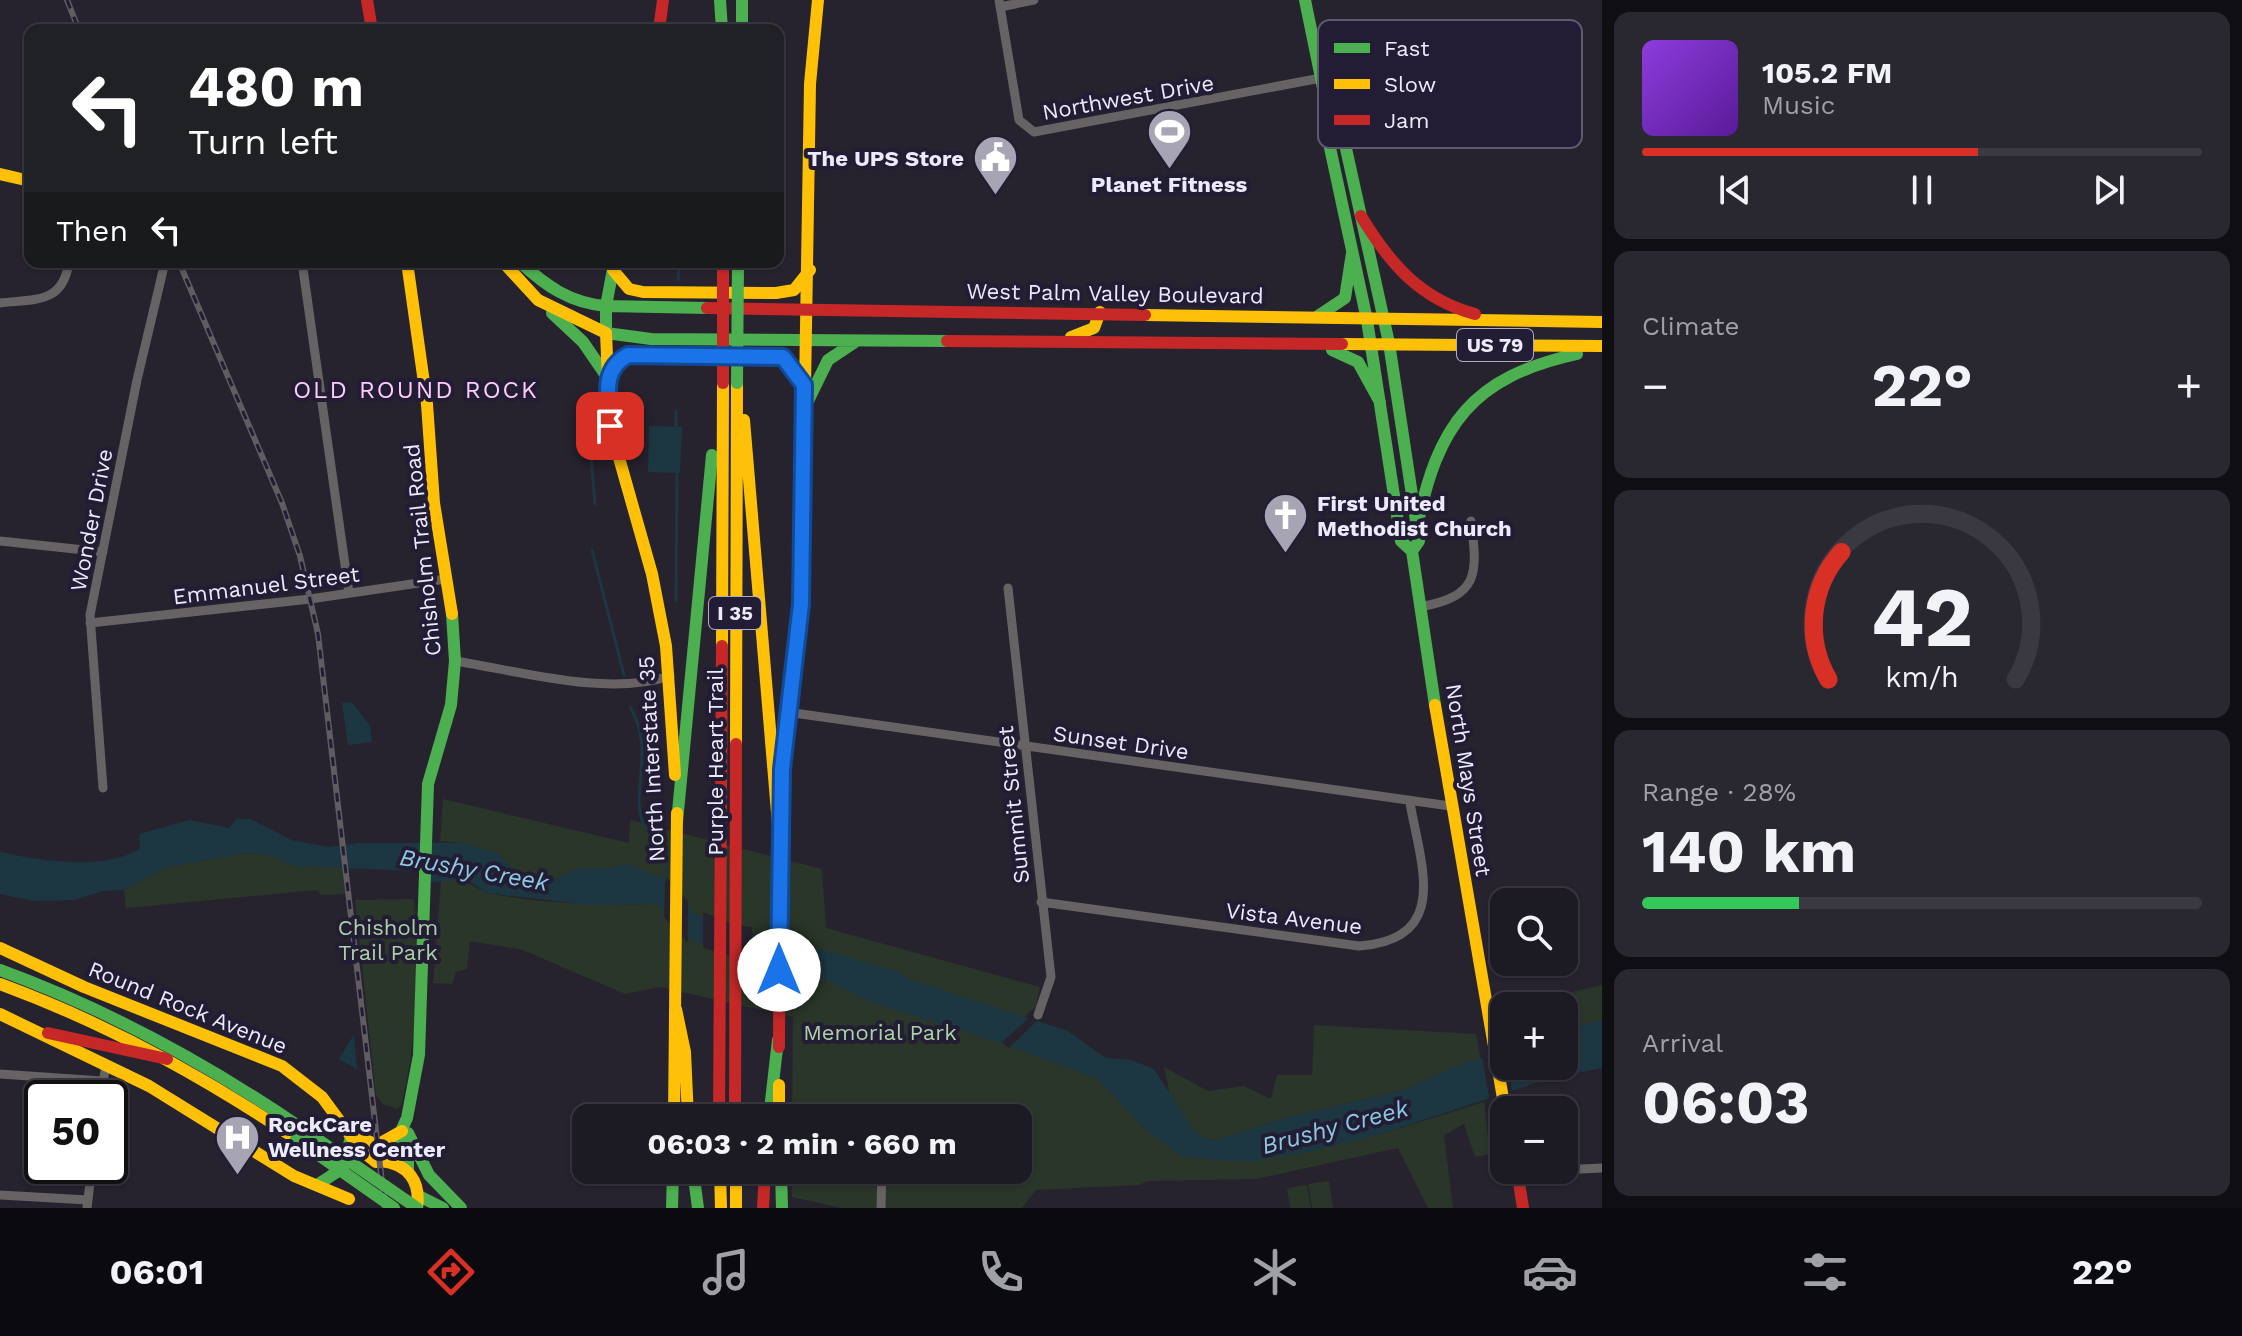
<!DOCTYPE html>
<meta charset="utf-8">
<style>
:root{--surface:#1c1a23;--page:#292730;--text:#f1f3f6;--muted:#a0a1a6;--line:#3a3841;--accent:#d93025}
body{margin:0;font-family:"Work Sans",sans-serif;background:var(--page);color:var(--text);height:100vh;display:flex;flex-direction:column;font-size:30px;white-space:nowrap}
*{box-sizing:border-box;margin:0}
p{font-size:26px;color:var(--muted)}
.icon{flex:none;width:44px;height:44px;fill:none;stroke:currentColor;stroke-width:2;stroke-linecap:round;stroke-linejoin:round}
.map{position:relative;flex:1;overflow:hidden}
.details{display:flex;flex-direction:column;gap:12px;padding:12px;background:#0f0e13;width:640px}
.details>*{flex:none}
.top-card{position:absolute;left:24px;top:24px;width:760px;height:244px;border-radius:16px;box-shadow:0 2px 6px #0004,0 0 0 2px var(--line);background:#202124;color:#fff;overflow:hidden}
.tools{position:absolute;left:1490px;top:888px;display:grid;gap:16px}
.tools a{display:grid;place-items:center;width:88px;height:88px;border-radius:16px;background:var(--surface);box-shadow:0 2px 6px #0004,0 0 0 2px var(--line);font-size:40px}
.speed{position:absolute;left:24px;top:1080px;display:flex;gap:16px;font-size:40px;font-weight:700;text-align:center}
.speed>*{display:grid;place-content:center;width:104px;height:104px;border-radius:50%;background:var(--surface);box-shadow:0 2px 6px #0004,0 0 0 2px var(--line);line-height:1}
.speed .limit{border:4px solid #111;border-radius:12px;background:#fff;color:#111}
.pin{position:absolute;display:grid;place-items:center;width:68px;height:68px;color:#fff;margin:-34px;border-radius:16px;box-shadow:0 4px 12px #0006}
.me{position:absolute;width:88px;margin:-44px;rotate:0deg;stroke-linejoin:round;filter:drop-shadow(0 0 6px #0008)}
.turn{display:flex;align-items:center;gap:28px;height:168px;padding:0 32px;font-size:36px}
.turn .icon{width:104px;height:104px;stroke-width:2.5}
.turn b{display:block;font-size:56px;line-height:68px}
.then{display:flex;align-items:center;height:76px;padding:0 32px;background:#0003;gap:16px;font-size:30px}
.big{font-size:60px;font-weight:700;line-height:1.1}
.details .tile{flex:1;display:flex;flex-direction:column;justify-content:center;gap:12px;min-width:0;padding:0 28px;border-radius:16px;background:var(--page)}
.details .dial{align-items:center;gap:0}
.dial svg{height:208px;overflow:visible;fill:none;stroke:var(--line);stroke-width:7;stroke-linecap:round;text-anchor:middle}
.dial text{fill:var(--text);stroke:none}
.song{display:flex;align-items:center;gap:24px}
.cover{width:96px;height:96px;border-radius:12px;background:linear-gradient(135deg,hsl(270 70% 55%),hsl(270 70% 35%))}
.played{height:8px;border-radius:4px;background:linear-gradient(90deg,var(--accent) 60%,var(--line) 60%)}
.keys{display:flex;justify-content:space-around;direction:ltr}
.heat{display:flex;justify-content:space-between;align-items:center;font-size:44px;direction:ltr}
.charge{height:12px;border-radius:6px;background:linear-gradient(90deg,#34c759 28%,var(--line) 0)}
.trip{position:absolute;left:572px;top:1104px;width:460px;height:80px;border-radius:16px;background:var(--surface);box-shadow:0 2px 6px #0004,0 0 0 2px var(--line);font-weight:700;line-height:80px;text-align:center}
.tab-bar{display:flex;height:128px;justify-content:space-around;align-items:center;background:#0b0a0e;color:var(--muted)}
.tab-bar .icon{width:56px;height:56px}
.tab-bar .active{color:var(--accent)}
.tab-bar b{font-size:36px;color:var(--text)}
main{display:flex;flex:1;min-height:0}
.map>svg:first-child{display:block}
</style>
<main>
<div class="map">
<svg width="1602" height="1208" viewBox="0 0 1602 1208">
<rect width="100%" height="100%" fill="#26232f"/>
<path fill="#2a3629" d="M 443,799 L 629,843 L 630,820 L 822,869 L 826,928 L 1040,987 L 1036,1006 L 999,1042 L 1098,1079 L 1146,1130 L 1169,1090 L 1164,1067 L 1208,1091 L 1244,1086 L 1271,1099 L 1277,1075 L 1312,1075 L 1314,1025 L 1476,1034 L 1481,1060 L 1468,1061 L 1404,1090 L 1289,1117 L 1216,1140 L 1203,1138 L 1168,1146 L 1183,1157 L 1381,1134 L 1484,1102 L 1490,1154 L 1475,1157 L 1464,1124 L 1444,1135 L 1453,1208 L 1428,1208 L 1398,1148 L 1256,1179 L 1148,1181 L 1139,1185 L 1036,1190 L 1022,1208 L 842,1208 L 792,1197 L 792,1170 L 1018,1170 L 1018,1118 L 792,1118 L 793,1017 L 660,987 L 625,994 L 523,950 L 470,941 L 467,969 L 456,972 L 452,984 L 433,983 L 441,882 C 462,872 473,890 492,894 C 546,904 600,905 654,904 L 663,909 L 628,864 L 612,868 L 580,868 L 547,883 L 511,867 L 498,854 L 464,843 L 440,841 Z
M 244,853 L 271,855 L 293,866 L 342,866 L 345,894 L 321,895 L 317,890 L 126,908 L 124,890 L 167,867 Z
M 414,899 C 419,968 418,1035 402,1103 L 398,1109 L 383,1104 L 376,1096 L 355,900 Z
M 1602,985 L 1602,1020 L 1564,1030 L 1564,1006 L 1513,1006 Z
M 1329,1181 L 1333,1208 L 1312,1208 L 1308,1184 Z
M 1307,1185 L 1311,1208 L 1290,1208 L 1287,1188 Z"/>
<path fill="#1d3742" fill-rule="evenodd" d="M 649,426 L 682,427 L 680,473 L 648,472 Z
M 352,702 L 370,726 L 372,742 L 348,745 L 342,703 Z
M 237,819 L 250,819 L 291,840 L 329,847 L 359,843 L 464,843 L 498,854 L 511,867 L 547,883 L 580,868 L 612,868 L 628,864 L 664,880 L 693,913 L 763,937 L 789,940 L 899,972 L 909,979 L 1068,1031 L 1106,1058 L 1131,1060 L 1154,1069 L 1194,1131 L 1203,1138 L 1216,1140 L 1289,1117 L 1404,1090 L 1468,1061 L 1504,1055 L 1504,1066 L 1564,1066 L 1564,1030 L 1602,1020 L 1602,1068 L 1551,1078 L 1381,1134 L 1301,1154 L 1245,1162 L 1183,1157 L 1146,1130 L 1098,1079 L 998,1042 L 870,1002 L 818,976 L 697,942 L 685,937 L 664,909 L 654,904 L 591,905 L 487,893 L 467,880 L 432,882 L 417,871 L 293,866 L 271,855 L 244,853 L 167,867 L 124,890 L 102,891 L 75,900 L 34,901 L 0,894 L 0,852 C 41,861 103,871 140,849 L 139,834 L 189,820 L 229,828 ZM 497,862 L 514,872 L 513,877 L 494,874 L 489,867 Z
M 353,1036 L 354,1036 L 357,1069 L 339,1059 Z"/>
<path fill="#26232f" d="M 665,876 L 688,901 L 688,943 L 664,917 Z
M 703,912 L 735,925 L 752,927 L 751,962 L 703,948 Z
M 767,934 L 790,936 L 790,975 L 767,967 Z
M 1031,1016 L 1039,1019 L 1009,1048 L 1002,1042 Z
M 1504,1051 L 1504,1066 L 1508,1066 L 1513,1096 L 1490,1104 L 1482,1056 Z"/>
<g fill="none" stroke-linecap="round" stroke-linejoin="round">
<path stroke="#1d3742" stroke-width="3" d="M 678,280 L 679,262
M 676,411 L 676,428
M 591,456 L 595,504
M 592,550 L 624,675
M 676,601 L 677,471
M 630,707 C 656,751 630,791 643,823 C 648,834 660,842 669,850 L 667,865
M 664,881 L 666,869"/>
<path stroke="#676264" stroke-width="9" d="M 999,0 L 1019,120 L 1034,132 L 1321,78
M 1000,7 L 1034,0
M 302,262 L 349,593
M 0,303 C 35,299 63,304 69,262
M 0,541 L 103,552
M 1008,588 L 1051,977 L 1038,1015
M 1420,607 C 1479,596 1478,575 1471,521
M 90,623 L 310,599 L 446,579
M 455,661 C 520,671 606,697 670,676
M 787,712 L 1450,806
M 103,788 L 90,615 L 137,380 L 165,262
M 1041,902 L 1359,946 C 1451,939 1421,866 1410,803
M 0,1074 L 102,1081
M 100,1098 L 106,1066
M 1517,1172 L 1602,1168
M 0,1195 L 88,1200
M 87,1208 L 92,1166
M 881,1208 L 882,1170"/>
<path stroke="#4caf50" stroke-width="12" d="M 720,0 L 722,30
M 742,0 L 742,30
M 1305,0 L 1330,122 L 1329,143 L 1367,320 L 1401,541 L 1412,551 L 1435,705
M 1330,122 L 1343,135 L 1389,343 L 1419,541 L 1412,551
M 520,262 C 546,286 570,303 606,306 L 613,269
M 707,308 L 606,306 L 606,333 L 651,339 L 947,341
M 552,313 L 583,342 L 605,374
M 1318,316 L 1345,298 L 1352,253
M 1332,350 L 1358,362 L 1380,402
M 803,411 L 828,360 L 855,342
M 1417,528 C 1437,425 1472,377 1577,354
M 677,822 L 712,455
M 0,970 C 109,1010 208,1064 304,1130
M 769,1118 L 778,1040
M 408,1133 L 429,1175 L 461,1208
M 408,1133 L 408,1170
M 387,1161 L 407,1118 L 419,1055 L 428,784 L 451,705 L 455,661 L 452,614
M 693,1170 L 698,1208
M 781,1170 L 782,1208
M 317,1185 L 343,1168 L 351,1137
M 419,1196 L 443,1208
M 672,1208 L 673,1170"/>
<path stroke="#ffc107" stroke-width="12" d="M 0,174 L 30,181
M 407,262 L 427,404 L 434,503 L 452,614
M 503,262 L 538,300 L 606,333 L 610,426 L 652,574 L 666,646 L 675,775
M 613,270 L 629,289 L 643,292 L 776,293 L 794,290 L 810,270
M 1145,315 L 1602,322
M 1071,337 L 1094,328 L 1100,312
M 1342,344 L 1602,346
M 609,375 L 619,360 L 638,353 L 774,356 L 789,361 L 803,383
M 805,388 L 810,84 L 818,0
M 744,420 L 779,836
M 722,646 L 723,383
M 1435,705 L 1505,1110
M 736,744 L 737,383
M 0,948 L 84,987 L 282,1066 L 322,1097 L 361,1150 L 376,1162
M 0,984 C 106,1023 203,1076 296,1139
M 676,1009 L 685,1052 L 688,1118
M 0,1014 L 149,1086 L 294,1176 L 349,1199
M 779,1085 L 779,1118
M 674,1118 L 677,813
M 352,1134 L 377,1145 L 402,1131
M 381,1161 C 408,1164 421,1181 417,1208
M 720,1170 L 721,1208
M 736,1170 L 736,1208"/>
<path stroke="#c62828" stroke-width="12" d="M 367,0 L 372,30
M 659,30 L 663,0
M 1361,216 C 1390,264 1420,299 1475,314
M 707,308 L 1145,315
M 947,341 L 1342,344
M 781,803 L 801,604 L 805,388
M 48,1033 L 167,1059
M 779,1047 L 780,829
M 719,1118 L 722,646
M 735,1118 L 736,744
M 1517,1170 L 1523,1208
M 763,1208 L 765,1170"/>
<defs>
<path id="rail" d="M 67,0 L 79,30
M 179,262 L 282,503 L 300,556 L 318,634 L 385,1208"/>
</defs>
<use href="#rail" stroke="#605c62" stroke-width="6"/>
<use href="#rail" stroke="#221d35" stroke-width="3" stroke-dasharray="9" stroke-linecap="butt"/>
<path stroke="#4caf50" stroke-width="12" d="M 737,383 L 738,264
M 304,1130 L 417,1208
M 296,1139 L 394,1208"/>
<path stroke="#c62828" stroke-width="12" d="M 723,265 L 723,383"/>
</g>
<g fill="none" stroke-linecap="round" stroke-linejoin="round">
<defs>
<path id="route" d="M 610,426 C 609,398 600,370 628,355 L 783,357 L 804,385 L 801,604 L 782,769 L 779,970"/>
</defs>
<use href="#route" stroke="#114b97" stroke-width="20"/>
<use href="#route" stroke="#1a73e8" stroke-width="14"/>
</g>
<defs>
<symbol id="stadium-pin" viewBox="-11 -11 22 30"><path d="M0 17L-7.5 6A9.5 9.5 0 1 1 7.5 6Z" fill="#a7a4b4" stroke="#221d35"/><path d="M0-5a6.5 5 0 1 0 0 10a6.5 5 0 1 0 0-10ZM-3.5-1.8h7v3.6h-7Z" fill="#fff"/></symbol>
<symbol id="civic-pin" viewBox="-11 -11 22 30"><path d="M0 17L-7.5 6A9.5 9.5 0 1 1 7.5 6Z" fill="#a7a4b4" stroke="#221d35"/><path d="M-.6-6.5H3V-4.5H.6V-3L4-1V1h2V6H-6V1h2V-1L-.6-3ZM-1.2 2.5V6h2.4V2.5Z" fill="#fff"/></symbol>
<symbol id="church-pin" viewBox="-11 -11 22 30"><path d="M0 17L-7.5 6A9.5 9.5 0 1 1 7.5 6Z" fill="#a7a4b4" stroke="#221d35"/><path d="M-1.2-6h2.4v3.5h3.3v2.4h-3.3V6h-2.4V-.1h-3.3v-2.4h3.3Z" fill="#fff"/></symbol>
<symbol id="hospital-pin" viewBox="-11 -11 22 30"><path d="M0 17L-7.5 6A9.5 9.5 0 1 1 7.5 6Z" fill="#a7a4b4" stroke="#221d35"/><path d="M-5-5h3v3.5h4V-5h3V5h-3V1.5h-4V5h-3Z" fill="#fff"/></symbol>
</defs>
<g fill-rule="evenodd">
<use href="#stadium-pin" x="1144" y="106" width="51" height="69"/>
<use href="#civic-pin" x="970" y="132" width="51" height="69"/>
<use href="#church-pin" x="1260" y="490" width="51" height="69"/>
<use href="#hospital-pin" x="212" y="1112" width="51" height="69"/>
</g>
<g text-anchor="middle" stroke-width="8" stroke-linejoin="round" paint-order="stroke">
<g fill="#221d35" stroke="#b0acc0" stroke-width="2">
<rect x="1457" y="329" width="76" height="32" rx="6"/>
<rect x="709" y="597" width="52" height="32" rx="6"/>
</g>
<g font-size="20" font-weight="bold" fill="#edeafb">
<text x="1495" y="352">US 79</text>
<text x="735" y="620">I 35</text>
</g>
<g font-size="22" fill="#edeafb" stroke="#221d35">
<text transform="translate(1128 97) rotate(-10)" y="8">Northwest Drive</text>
<text transform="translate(1115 293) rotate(1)" y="8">West Palm Valley Boulevard</text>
<text transform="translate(91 520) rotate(-79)" y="8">Wonder Drive</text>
<text transform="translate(422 550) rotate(-96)" y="8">Chisholm Trail Road</text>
<text transform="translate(266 585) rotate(-7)" y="8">Emmanuel Street</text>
<text transform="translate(1121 742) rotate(8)" y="8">Sunset Drive</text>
<text transform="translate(651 759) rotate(-93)" y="8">North Interstate 35</text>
<text transform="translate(715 762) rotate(-90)" y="8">Purple Heart Trail</text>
<text transform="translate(1469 780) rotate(81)" y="8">North Mays Street</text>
<text transform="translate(1013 805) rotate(-96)" y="8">Summit Street</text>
<text transform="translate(1294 918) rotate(7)" y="8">Vista Avenue</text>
<text transform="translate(188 1007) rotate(22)" y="8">Round Rock Avenue</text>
</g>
<g font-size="22" font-weight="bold" fill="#edeafb" stroke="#221d35" text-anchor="start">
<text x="964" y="166" text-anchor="end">The UPS Store</text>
<text x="1169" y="192" text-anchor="middle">Planet Fitness</text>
<text x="1317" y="511">First United<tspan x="1317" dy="25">Methodist Church</tspan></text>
<text x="268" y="1132">RockCare<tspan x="268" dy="25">Wellness Center</tspan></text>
</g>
<g font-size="22" fill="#aed1a6" stroke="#221d35">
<text x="388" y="935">Chisholm<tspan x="388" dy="25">Trail Park</tspan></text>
<text x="880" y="1040">Memorial Park</text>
</g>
<g font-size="24" letter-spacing="2" fill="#ffcdfa" stroke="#221d35">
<text x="416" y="398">OLD ROUND ROCK</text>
</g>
<g font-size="24" font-style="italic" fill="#8dc8e1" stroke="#221d35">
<text transform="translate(474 870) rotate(10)" y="8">Brushy Creek</text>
<text transform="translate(1335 1127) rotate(-15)" y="8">Brushy Creek</text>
</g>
</g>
<rect x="1318" y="20" width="264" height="128" rx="12" fill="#221d35" stroke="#5f5a70" stroke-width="2"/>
<rect x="1334" y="43" width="36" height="10" fill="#4caf50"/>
<rect x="1334" y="79" width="36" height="10" fill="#ffc107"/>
<rect x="1334" y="115" width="36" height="10" fill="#c62828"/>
<g font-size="22" fill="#edeafb">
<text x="1384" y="56">Fast</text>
<text x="1384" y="92">Slow</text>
<text x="1384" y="128">Jam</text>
</g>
</svg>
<div class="tools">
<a><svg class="icon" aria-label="search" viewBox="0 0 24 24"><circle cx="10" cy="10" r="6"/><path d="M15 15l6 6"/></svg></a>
<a>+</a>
<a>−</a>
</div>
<div class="speed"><div class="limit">50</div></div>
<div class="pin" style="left:610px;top:426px;background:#d93025"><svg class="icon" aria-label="arrive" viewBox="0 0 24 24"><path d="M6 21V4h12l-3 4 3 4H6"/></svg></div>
<svg class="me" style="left:779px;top:970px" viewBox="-20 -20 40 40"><circle r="19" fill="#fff"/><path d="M0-13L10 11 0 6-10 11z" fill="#1a73e8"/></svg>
<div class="trip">06:03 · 2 min · 660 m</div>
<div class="top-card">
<div class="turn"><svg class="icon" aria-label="left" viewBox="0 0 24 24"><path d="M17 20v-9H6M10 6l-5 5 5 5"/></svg><div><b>480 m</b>Turn left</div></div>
<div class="then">Then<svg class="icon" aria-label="left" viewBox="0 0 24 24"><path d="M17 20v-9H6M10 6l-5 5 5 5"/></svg></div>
</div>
</div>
<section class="details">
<div class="tile">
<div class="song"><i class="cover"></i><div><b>105.2 FM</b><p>Music</p></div></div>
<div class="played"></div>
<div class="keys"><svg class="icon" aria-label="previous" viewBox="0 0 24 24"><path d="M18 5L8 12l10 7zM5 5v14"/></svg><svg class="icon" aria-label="pause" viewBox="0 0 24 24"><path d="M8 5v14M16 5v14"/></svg><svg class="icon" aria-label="next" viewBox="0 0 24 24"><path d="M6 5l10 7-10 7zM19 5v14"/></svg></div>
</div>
<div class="tile"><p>Climate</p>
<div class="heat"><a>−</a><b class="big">22°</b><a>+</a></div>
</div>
<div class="tile dial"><svg viewBox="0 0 100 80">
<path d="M14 69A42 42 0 1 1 86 69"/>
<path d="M14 69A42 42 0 0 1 19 20" stroke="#d93025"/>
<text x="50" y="56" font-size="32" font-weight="700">42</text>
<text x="50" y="72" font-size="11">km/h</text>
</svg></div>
<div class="tile"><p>Range · 28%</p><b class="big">140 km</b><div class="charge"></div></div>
<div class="tile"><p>Arrival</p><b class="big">06:03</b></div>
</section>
</main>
<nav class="tab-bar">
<b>06:01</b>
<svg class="icon active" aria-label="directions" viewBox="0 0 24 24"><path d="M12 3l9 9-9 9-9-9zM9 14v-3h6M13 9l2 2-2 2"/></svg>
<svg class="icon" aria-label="music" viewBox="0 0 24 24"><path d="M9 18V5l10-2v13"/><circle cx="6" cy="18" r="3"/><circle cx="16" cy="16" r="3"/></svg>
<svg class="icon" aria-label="phone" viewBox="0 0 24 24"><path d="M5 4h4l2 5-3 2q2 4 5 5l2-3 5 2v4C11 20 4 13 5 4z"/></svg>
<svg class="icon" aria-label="climate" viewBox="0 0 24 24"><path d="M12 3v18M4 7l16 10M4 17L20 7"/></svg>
<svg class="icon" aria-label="car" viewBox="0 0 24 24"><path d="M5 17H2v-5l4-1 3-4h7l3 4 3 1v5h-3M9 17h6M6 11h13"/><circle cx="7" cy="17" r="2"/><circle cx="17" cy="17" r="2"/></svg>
<svg class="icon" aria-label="filters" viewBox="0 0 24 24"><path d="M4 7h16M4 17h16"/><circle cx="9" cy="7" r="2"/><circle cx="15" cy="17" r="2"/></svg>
<b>22°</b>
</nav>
